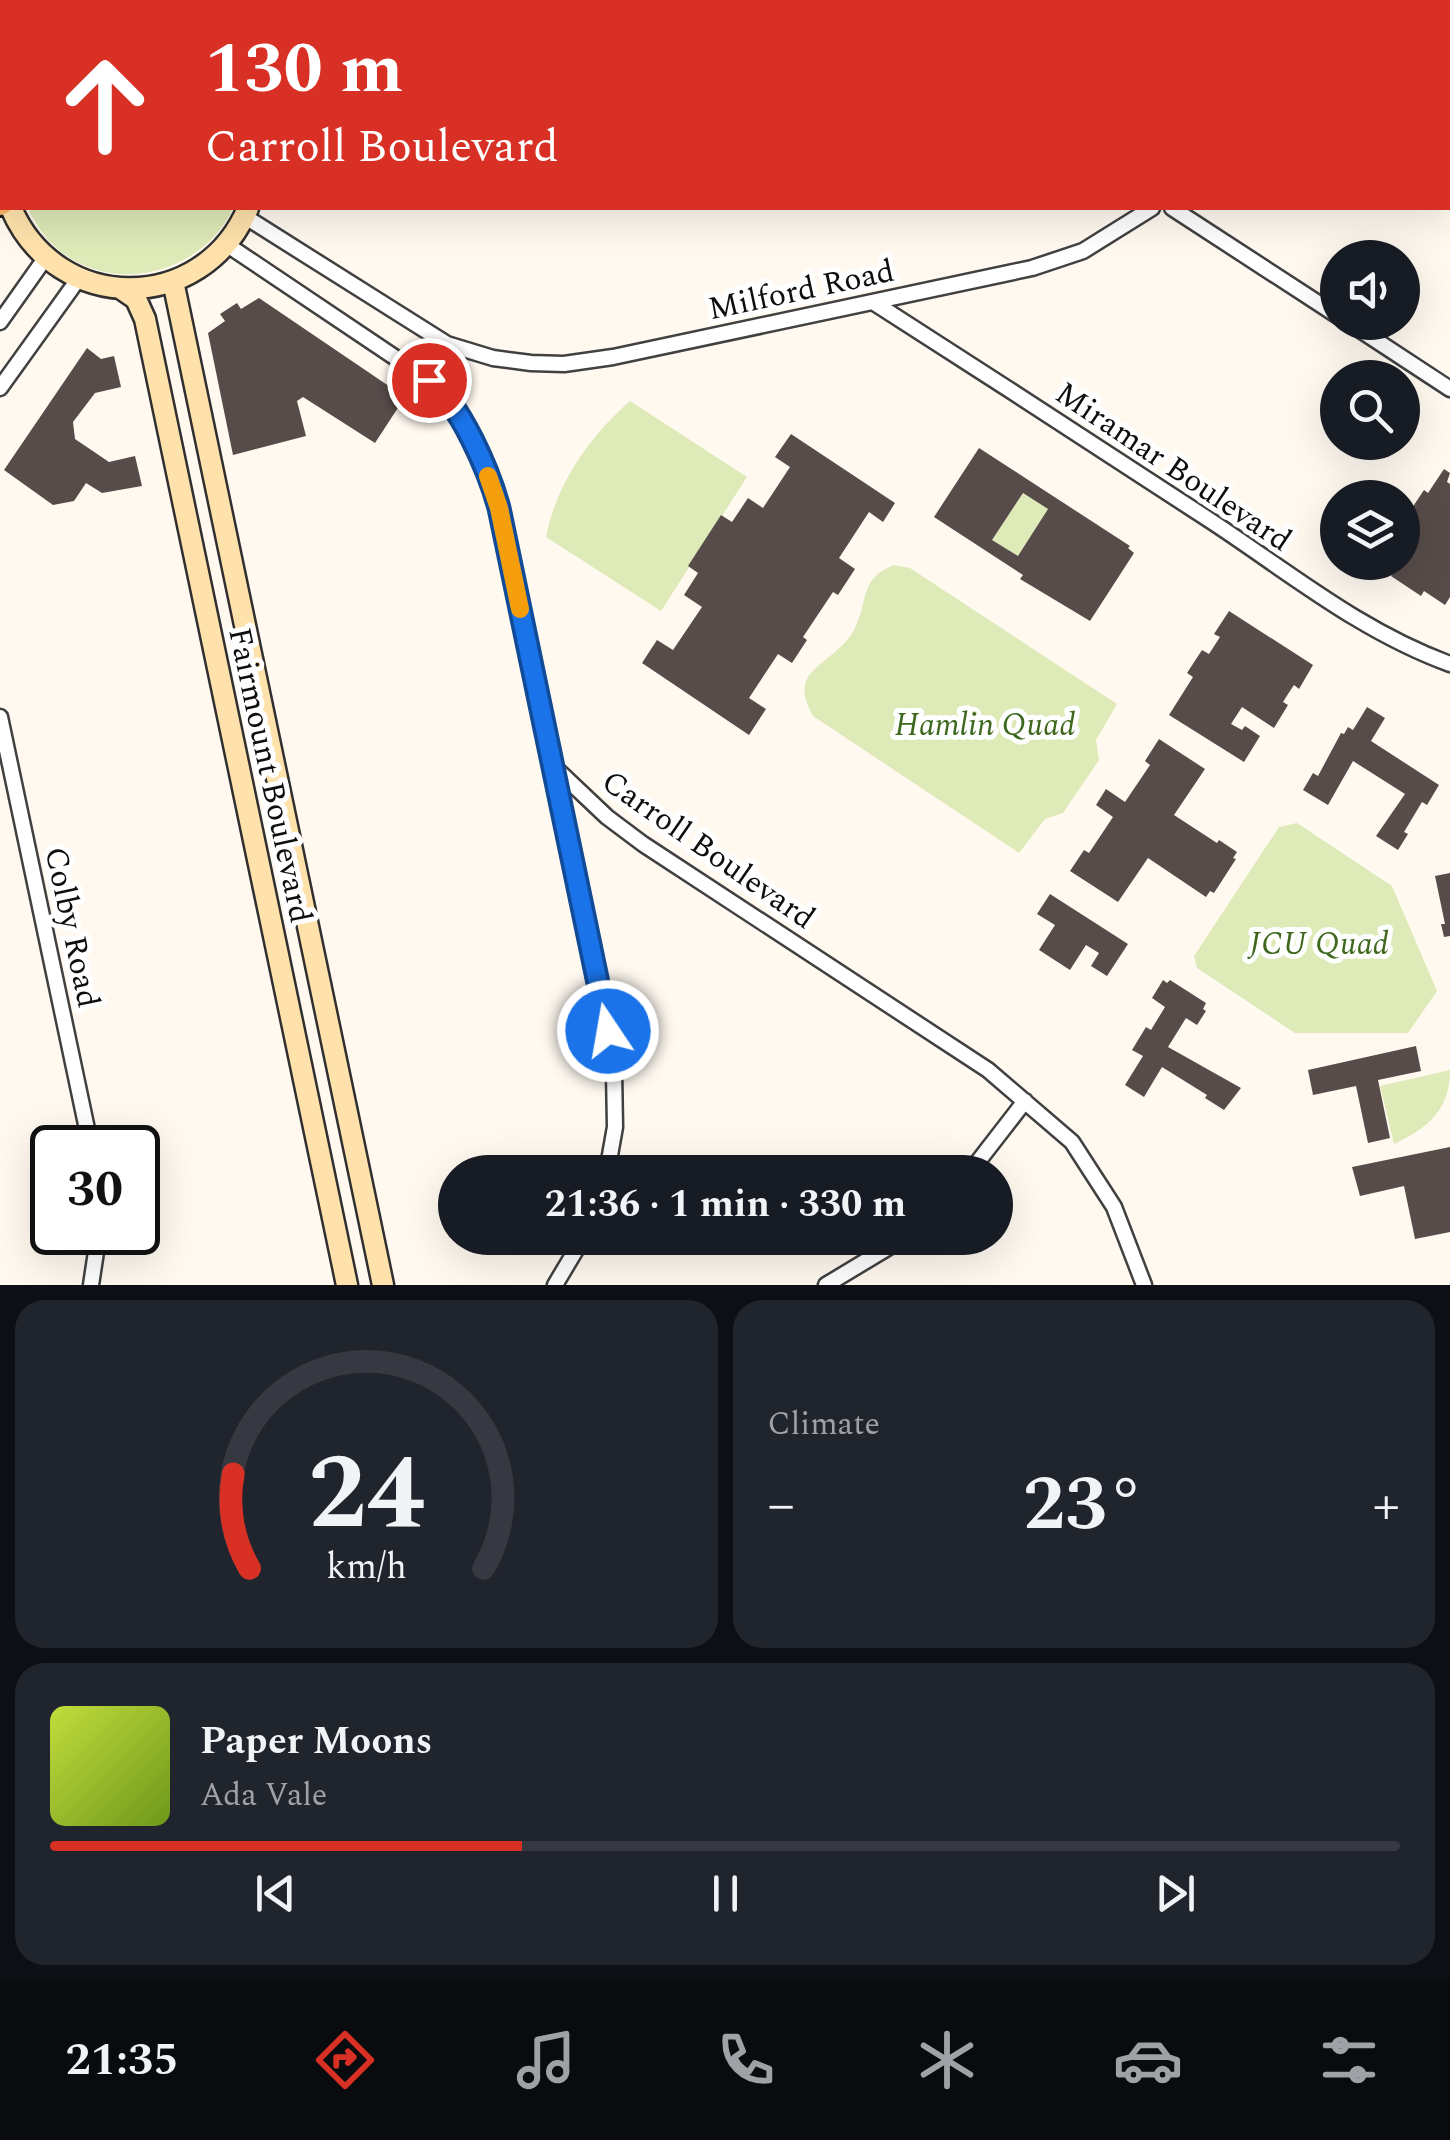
<!DOCTYPE html>
<meta charset="utf-8">
<style>
:root{--surface:#171b24;--page:#20242c;--text:#f1f3f6;--muted:#9ea1a6;--line:#363941;--accent:#d93025}
body{margin:0;font-family:Spectral,serif;background:var(--page);color:var(--text);height:100vh;display:flex;flex-direction:column;font-size:38px;white-space:nowrap}
*{box-sizing:border-box;margin:0}
p{font-size:32px;color:var(--muted)}
.icon{flex:none;width:55px;height:55px;fill:none;stroke:currentColor;stroke-width:2;stroke-linecap:round;stroke-linejoin:round}
.map{position:relative;height:1285px;overflow:hidden}
.panel{display:flex;flex-direction:column;gap:15px;padding:15px;background:#0d0f14;flex:1}
.panel>*{flex:none}
.top-card{position:absolute;left:0px;top:0px;width:1450px;height:210px;box-shadow:0 10px 40px #0002;background:#d93025;color:#fff;overflow:hidden}
.fabs{position:absolute;left:1320px;top:240px;display:grid;gap:20px}
.fabs a{display:grid;place-items:center;width:100px;height:100px;border-radius:50%;background:var(--surface);box-shadow:0 10px 40px #0002;font-size:50px}
.speed{position:absolute;left:30px;top:1125px;display:flex;gap:20px;font-size:50px;font-weight:700;text-align:center}
.speed>*{display:grid;place-content:center;width:130px;height:130px;border-radius:50%;background:var(--surface);box-shadow:0 10px 40px #0002;line-height:1}
.speed .limit{border:5px solid #111;border-radius:15px;background:#fff;color:#111}
.pin{position:absolute;display:grid;place-items:center;width:85px;height:85px;color:#fff;margin:-42px;border:5px solid #fff;border-radius:50%;box-shadow:0 2px 10px #0007}
.me{position:absolute;width:110px;margin:-55px;rotate:348deg;stroke-linejoin:round;filter:drop-shadow(0 0 8px #0008)}
.turn{display:flex;align-items:center;gap:35px;height:210px;padding:0 40px;font-size:45px}
.turn .icon{width:130px;height:130px;stroke-width:2.5}
.turn b{display:block;font-size:70px;line-height:85px}
.big{font-size:75px;font-weight:700;line-height:1.1}
.panel .card{flex:1;display:flex;flex-direction:column;justify-content:center;gap:15px;min-width:0;padding:0 35px;border-radius:30px;background:var(--page)}
.panel .dial{align-items:center;gap:0}
.dial svg{height:260px;overflow:visible;fill:none;stroke:var(--line);stroke-width:7;stroke-linecap:round;text-anchor:middle}
.dial text{fill:var(--text);stroke:none}
.song{display:flex;align-items:center;gap:30px}
.cover{width:120px;height:120px;border-radius:15px;background:linear-gradient(135deg,hsl(70 70% 55%),hsl(80 70% 35%))}
.played{height:10px;border-radius:5px;background:linear-gradient(90deg,var(--accent) 35%,var(--line) 35%)}
.keys{display:flex;justify-content:space-around;direction:ltr}
.heat{display:flex;justify-content:space-between;align-items:center;font-size:55px;direction:ltr}
.panel .tiles{flex:1;display:grid;gap:15px;grid-template-columns:1fr 1fr}
.card:last-child{grid-column:span 2}
.trip{position:absolute;left:438px;top:1155px;width:575px;height:100px;border-radius:50px;background:var(--surface);box-shadow:0 10px 40px #0002;font-weight:700;line-height:100px;text-align:center}
.menu{display:flex;height:160px;justify-content:space-around;align-items:center;background:#090b0e;color:var(--muted)}
.menu .icon{width:70px;height:70px}
.menu .selected{color:var(--accent)}
.menu b{font-size:45px;color:var(--text)}
.map>svg:first-child{display:block}
</style>
<div class="map">
<svg width="1450" height="1285" viewBox="0 0 1450 1285">
<rect width="100%" height="100%" fill="#fff9f0"/>
<path fill="#deeab8" d="M 32,208 L 233,208 C 203,275 107,299 51,243 C 42,234 36,222 29,212 Z
M 630,401 L 747,477 L 661,611 L 546,537 C 556,484 590,436 630,401 Z
M 1023,493 L 1048,509 L 1018,556 L 992,540 Z
M 894,565 L 910,568 L 1117,704 L 1096,740 L 1099,760 L 1063,813 L 1045,819 L 1019,853 L 813,716 C 807,705 801,692 807,679 C 815,663 844,651 855,628 C 869,599 859,579 894,565 Z
M 1297,823 L 1392,886 L 1437,991 L 1408,1033 L 1295,1033 L 1197,968 L 1194,956 L 1279,827 Z
M 1450,1070 C 1450,1110 1428,1128 1394,1144 L 1380,1086 Z"/>
<path fill="#574c4a" fill-rule="evenodd" d="M 259,298 L 405,397 L 375,443 L 303,397 L 297,401 L 306,436 L 233,455 L 208,333 L 225,321 L 220,314 L 237,303 L 241,309 Z
M 87,348 L 101,359 L 114,356 L 121,387 L 95,393 L 73,422 L 75,439 L 109,462 L 135,456 L 142,486 L 102,493 L 86,483 L 74,501 L 53,505 L 4,470 Z
M 791,434 L 895,503 L 883,522 L 869,512 L 839,558 L 855,569 L 838,595 L 833,592 L 803,637 L 807,640 L 792,663 L 778,654 L 749,698 L 766,709 L 749,735 L 642,663 L 657,640 L 673,650 L 702,607 L 684,595 L 698,573 L 688,566 L 721,515 L 732,522 L 748,498 L 763,508 L 790,467 L 775,457 Z
M 979,448 L 1130,546 L 1128,548 L 1134,553 L 1090,621 L 1020,579 L 1023,575 L 934,517 ZM 1023,493 L 1048,509 L 1018,556 L 992,540 Z
M 1444,469 L 1450,473 L 1447,482 L 1450,484 L 1450,597 L 1445,605 L 1424,591 L 1421,596 L 1391,576 L 1396,569 L 1385,562 L 1402,562 L 1402,535 L 1412,521 L 1406,517 L 1424,490 L 1428,493 Z
M 1229,611 L 1313,665 L 1299,689 L 1294,685 L 1288,694 L 1283,702 L 1288,705 L 1274,728 L 1242,707 L 1231,724 L 1242,730 L 1245,726 L 1260,736 L 1244,762 L 1169,715 L 1193,677 L 1187,673 L 1202,650 L 1209,654 L 1220,637 L 1214,634 Z
M 1367,707 L 1385,718 L 1371,741 L 1439,785 L 1427,805 L 1422,802 L 1404,832 L 1408,834 L 1398,850 L 1376,836 L 1405,794 L 1353,761 L 1328,805 L 1303,790 L 1313,773 L 1318,776 L 1341,733 L 1344,734 L 1348,727 L 1353,730 Z
M 1159,739 L 1205,769 L 1174,815 L 1217,843 L 1219,840 L 1237,852 L 1233,858 L 1236,859 L 1214,893 L 1210,891 L 1206,897 L 1148,858 L 1118,902 L 1070,871 L 1084,850 L 1089,853 L 1113,817 L 1096,805 L 1106,789 L 1125,802 L 1150,765 L 1145,761 Z
M 1450,873 L 1450,936 L 1444,937 L 1441,924 L 1445,924 L 1435,876 Z
M 1050,894 L 1128,944 L 1107,976 L 1091,966 L 1099,953 L 1086,945 L 1070,970 L 1039,950 L 1055,925 L 1037,914 Z
M 1163,980 L 1167,983 L 1170,980 L 1206,1003 L 1203,1009 L 1206,1011 L 1197,1025 L 1186,1018 L 1168,1047 L 1241,1088 L 1224,1110 L 1205,1098 L 1207,1095 L 1162,1067 L 1144,1097 L 1125,1085 L 1143,1056 L 1132,1050 L 1146,1027 L 1151,1030 L 1165,1007 L 1152,998 Z
M 1416,1046 L 1421,1071 L 1378,1080 L 1390,1138 L 1368,1143 L 1356,1086 L 1313,1095 L 1308,1070 Z
M 1450,1147 L 1450,1232 L 1415,1239 L 1404,1186 L 1360,1196 L 1352,1167 Z"/>
<g fill="none" stroke-linecap="round" stroke-linejoin="round">
<defs>
<path id="minor" d="M 1328,0 L 1332,2
M 211,2 L 213,0
M 258,2 L 260,0
M 1255,2 L 1256,0
M 0,56 L 2,58
M 1448,68 L 1450,70
M 0,101 L 2,103
M 1172,208 L 1338,316
M 244,216 L 447,344 L 493,358 L 531,363 L 564,364 L 613,357 L 1032,268 L 1083,251 L 1152,208
M 226,244 L 433,383 C 460,405 483,463 495,495 L 551,764 L 607,817 L 643,844 L 988,1070 L 1072,1142 L 1114,1207 L 1144,1285
M 873,302 C 987,375 1101,449 1214,523 C 1291,574 1362,632 1450,664
M 0,322 L 46,257
M 1348,322 L 1450,389
M 429,380 L 447,344
M 0,388 L 79,278
M 0,717 L 91,1148
M 551,764 L 614,1071 L 615,1127 L 607,1172
M 970,1172 L 1025,1101
M 91,1285 L 99,1232
M 555,1285 L 583,1238
M 826,1285 L 904,1238"/>
<path id="secondary" d="M 81,0 L 82,2
M 109,0 L 110,2
M 11,208 C 57,315 203,315 248,208
M 173,281 L 383,1285
M 120,288 L 136,299 L 145,319 L 347,1285"/>
<path id="primary" d="M 878,2 L 890,0
M 0,176 L 2,175
M 0,204 L 2,203"/>
</defs>
<use href="#minor" stroke="#414141" stroke-width="19"/>
<use href="#secondary" stroke="#303030" stroke-width="25"/>
<use href="#primary" stroke="#1f1f1f" stroke-width="28"/>
<use href="#minor" stroke="#fff" stroke-width="14"/>
<use href="#secondary" stroke="#ffe2ab" stroke-width="20"/>
<use href="#primary" stroke="#fab364" stroke-width="22"/>
</g>
<g fill="none" stroke-linecap="round" stroke-linejoin="round">
<defs>
<path id="route" d="M 429,380 C 460,403 489,471 499,508 L 608,1031"/>
</defs>
<use href="#route" stroke="#114b97" stroke-width="25"/>
<use href="#route" stroke="#1a73e8" stroke-width="18"/>
<path stroke="#f59e0b" stroke-width="18" d="M 488,476 L 499,508 L 520,609"/>
</g>
<g text-anchor="middle" stroke-width="10" stroke-linejoin="round" paint-order="stroke">
<g font-size="32" fill="#0e0e0e" stroke="#fff">
<text transform="translate(801 289) rotate(-12)" y="11">Milford Road</text>
<text transform="translate(1174 466) rotate(34)" y="11">Miramar Boulevard</text>
<text transform="translate(271 775) rotate(78)" y="11">Fairmount Boulevard</text>
<text transform="translate(709 849) rotate(35)" y="11">Carroll Boulevard</text>
<text transform="translate(73 927) rotate(78)" y="11">Colby Road</text>
</g>
<g font-size="32" font-style="italic" fill="#3e681d" stroke="#fff">
<text x="985" y="735">Hamlin Quad</text>
<text x="1319" y="954">JCU Quad</text>
</g>
</g>
</svg>
<div class="fabs">
<a><svg class="icon" aria-label="sound" viewBox="0 0 24 24"><path d="M4 9h4l5-4v14l-5-4H4zM17 9q2 3 0 6"/></svg></a>
<a><svg class="icon" aria-label="search" viewBox="0 0 24 24"><circle cx="10" cy="10" r="6"/><path d="M15 15l6 6"/></svg></a>
<a><svg class="icon" aria-label="layers" viewBox="0 0 24 24"><path d="M12 4l9 5-9 5-9-5zM3 14l9 5 9-5"/></svg></a>
</div>
<div class="speed"><div class="limit">30</div></div>
<div class="pin" style="left:429px;top:380px;background:#d93025"><svg class="icon" aria-label="arrive" viewBox="0 0 24 24"><path d="M6 21V4h12l-3 4 3 4H6"/></svg></div>
<svg class="me" style="left:608px;top:1031px" viewBox="-20 -20 40 40"><circle r="17" fill="#1a73e8" stroke="#fff" stroke-width="3"/><path d="M0-11L8 9 0 5-8 9z" fill="#fff"/></svg>
<div class="trip">21:36 · 1 min · 330 m</div>
<div class="top-card">
<div class="turn"><svg class="icon" aria-label="ahead" viewBox="0 0 24 24"><path d="M12 20V5M6 11l6-6 6 6"/></svg><div><b>130 m</b>Carroll Boulevard</div></div>
</div>
</div>
<section class="panel">
<div class="tiles">
<div class="card dial"><svg viewBox="0 0 100 80">
<path d="M14 69A42 42 0 1 1 86 69"/>
<path d="M14 69A42 42 0 0 1 9 40" stroke="#d93025"/>
<text x="50" y="56" font-size="32" font-weight="700">24</text>
<text x="50" y="72" font-size="11">km/h</text>
</svg></div>
<div class="card"><p>Climate</p>
<div class="heat"><a>−</a><b class="big">23°</b><a>+</a></div>
</div>
<div class="card">
<div class="song"><i class="cover"></i><div><b>Paper Moons</b><p>Ada Vale</p></div></div>
<div class="played"></div>
<div class="keys"><svg class="icon" aria-label="previous" viewBox="0 0 24 24"><path d="M18 5L8 12l10 7zM5 5v14"/></svg><svg class="icon" aria-label="pause" viewBox="0 0 24 24"><path d="M8 5v14M16 5v14"/></svg><svg class="icon" aria-label="next" viewBox="0 0 24 24"><path d="M6 5l10 7-10 7zM19 5v14"/></svg></div>
</div>
</div>
</section>
<nav class="menu">
<b>21:35</b>
<svg class="icon selected" aria-label="directions" viewBox="0 0 24 24"><path d="M12 3l9 9-9 9-9-9zM9 14v-3h6M13 9l2 2-2 2"/></svg>
<svg class="icon" aria-label="music" viewBox="0 0 24 24"><path d="M9 18V5l10-2v13"/><circle cx="6" cy="18" r="3"/><circle cx="16" cy="16" r="3"/></svg>
<svg class="icon" aria-label="phone" viewBox="0 0 24 24"><path d="M5 4h4l2 5-3 2q2 4 5 5l2-3 5 2v4C11 20 4 13 5 4z"/></svg>
<svg class="icon" aria-label="climate" viewBox="0 0 24 24"><path d="M12 3v18M4 7l16 10M4 17L20 7"/></svg>
<svg class="icon" aria-label="car" viewBox="0 0 24 24"><path d="M5 17H2v-5l4-1 3-4h7l3 4 3 1v5h-3M9 17h6M6 11h13"/><circle cx="7" cy="17" r="2"/><circle cx="17" cy="17" r="2"/></svg>
<svg class="icon" aria-label="filters" viewBox="0 0 24 24"><path d="M4 7h16M4 17h16"/><circle cx="9" cy="7" r="2"/><circle cx="15" cy="17" r="2"/></svg>
</nav>
